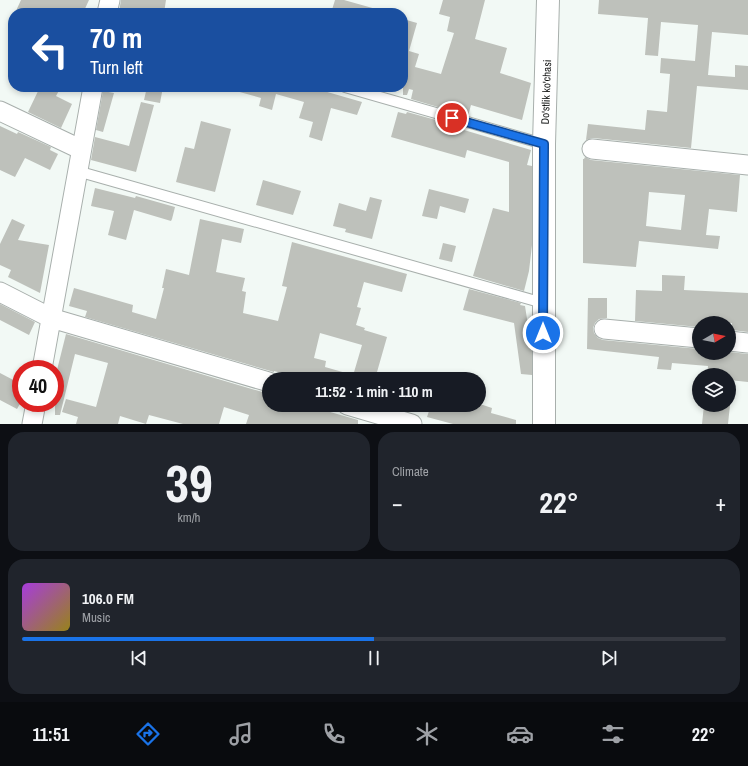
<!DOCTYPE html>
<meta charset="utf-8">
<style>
:root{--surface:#171b24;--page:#20242c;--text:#f1f3f6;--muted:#9ea1a6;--line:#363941;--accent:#1a73e8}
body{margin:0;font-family:"Archivo Narrow",sans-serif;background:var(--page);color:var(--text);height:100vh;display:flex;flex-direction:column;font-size:15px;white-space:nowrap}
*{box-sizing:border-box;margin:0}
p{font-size:13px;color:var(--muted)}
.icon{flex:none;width:22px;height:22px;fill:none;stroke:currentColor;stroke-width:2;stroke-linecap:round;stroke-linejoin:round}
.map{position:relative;height:424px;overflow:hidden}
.drawer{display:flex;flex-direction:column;gap:8px;padding:8px;background:#0d0f14;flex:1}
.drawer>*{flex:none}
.hud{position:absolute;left:8px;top:8px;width:400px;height:84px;border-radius:16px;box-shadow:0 2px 6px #0003;background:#1a4fa0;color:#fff;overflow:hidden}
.needle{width:26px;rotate:80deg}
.tools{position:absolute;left:692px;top:316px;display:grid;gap:8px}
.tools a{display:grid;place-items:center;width:44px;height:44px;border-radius:50%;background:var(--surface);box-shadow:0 2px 6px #0003;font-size:20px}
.speed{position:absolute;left:12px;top:360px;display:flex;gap:8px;font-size:20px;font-weight:700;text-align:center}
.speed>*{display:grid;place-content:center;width:52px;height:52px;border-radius:50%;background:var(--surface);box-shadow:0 2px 6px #0003;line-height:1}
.speed .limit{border:6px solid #d22;background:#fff;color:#111}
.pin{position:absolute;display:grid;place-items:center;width:34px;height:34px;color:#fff;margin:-17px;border:2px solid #fff;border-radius:50%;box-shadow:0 1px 4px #0007}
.me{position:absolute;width:44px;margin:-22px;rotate:0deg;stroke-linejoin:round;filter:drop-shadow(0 0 3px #0008)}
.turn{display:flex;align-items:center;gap:14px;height:84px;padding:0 16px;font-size:18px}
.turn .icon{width:52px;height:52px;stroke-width:2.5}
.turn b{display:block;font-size:28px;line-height:34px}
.big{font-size:30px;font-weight:800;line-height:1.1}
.drawer .widget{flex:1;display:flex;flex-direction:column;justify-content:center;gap:6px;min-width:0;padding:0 14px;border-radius:16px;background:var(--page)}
.drawer .dial{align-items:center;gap:0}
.dial b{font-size:52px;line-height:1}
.song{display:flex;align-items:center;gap:12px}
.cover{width:48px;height:48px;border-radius:6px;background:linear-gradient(135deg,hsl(280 70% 55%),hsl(50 70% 35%))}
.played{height:4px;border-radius:2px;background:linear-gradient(90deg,var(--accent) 50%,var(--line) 50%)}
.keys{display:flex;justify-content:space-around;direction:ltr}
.heat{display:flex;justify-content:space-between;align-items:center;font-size:22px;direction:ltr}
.drawer .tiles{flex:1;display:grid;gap:8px;grid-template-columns:1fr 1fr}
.widget:last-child{grid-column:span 2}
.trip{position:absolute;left:262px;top:372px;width:224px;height:40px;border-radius:20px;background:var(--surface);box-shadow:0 2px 6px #0003;font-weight:800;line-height:40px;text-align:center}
.tab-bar{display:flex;height:64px;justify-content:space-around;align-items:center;background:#090b0e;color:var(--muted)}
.tab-bar .icon{width:28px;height:28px}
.tab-bar .selected{color:var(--accent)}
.tab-bar b{font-size:18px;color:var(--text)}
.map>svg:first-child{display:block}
</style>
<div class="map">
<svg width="748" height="424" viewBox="0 0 748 424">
<rect width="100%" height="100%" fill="#f2f9f5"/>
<path fill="#bec1bb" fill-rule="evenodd" d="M 21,0 L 89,0 L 83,13 L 57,13 L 47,8 L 45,13 L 15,13 Z
M 121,0 L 166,0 L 164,13 L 123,13 L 119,12 Z
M 335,0 L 344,0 L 376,9 L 375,13 L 331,13 Z
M 443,0 L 485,0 L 475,39 L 507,48 L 500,73 L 531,83 L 522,120 L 471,105 L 468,116 L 411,99 L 413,90 L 409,89 L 407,95 L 403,95 L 403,19 L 417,23 L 409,51 L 419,54 L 415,67 L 441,74 L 454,33 L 447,31 L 450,17 L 439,14 Z
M 599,0 L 748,0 L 748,35 L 712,32 L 708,75 L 735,77 L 735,65 L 748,66 L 748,90 L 697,86 L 691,148 L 593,138 L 586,140 L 588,124 L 645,130 L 647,110 L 667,112 L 670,74 L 660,73 L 661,58 L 695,61 L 698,25 L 661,22 L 658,56 L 645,55 L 648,18 L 598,14 Z
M 40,87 L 61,87 L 56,96 L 72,104 L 61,128 L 28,112 Z
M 147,87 L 163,87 L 160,103 L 144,100 Z
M 237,87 L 310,87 L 362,102 L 357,115 L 331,108 L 322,141 L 309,137 L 313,122 L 299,118 L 304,102 L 276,94 L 272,110 L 259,106 L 261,98 L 236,91 Z
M 103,91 L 114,93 L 103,132 L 96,130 Z
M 141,102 L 154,105 L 136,172 L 91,160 L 95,137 L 129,146 Z
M 398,112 L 406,114 L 407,112 L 465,128 L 464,130 L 531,150 L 527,165 L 532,166 L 532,245 L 529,271 L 524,291 L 473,276 L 493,208 L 509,212 L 509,162 L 467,150 L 465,158 L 391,137 Z
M 201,121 L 231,129 L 215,192 L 176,182 L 185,147 L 194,149 Z
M 0,126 L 17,134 L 18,132 L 51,147 L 50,150 L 58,154 L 50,170 L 25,158 L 15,177 L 0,170 Z
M 585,157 L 591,160 L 740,175 L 737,212 L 709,209 L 706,235 L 720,236 L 718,249 L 639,241 L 636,267 L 583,263 L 583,159 L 584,159 ZM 649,192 L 685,195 L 681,230 L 646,226 Z
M 263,180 L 301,191 L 293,215 L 256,205 Z
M 95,188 L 135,198 L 136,196 L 175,207 L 172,219 L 171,221 L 134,210 L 126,240 L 108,235 L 114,211 L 91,206 Z
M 429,189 L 469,199 L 465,213 L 440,206 L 437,219 L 422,216 Z
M 370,197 L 382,200 L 372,239 L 345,232 L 346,229 L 333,226 L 339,203 L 366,211 Z
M 12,219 L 25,225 L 18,240 L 49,245 L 40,293 L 8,277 L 11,270 L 0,265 L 0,244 Z
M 200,219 L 244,229 L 241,243 L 222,239 L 216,272 L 245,278 L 242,291 L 246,292 L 243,313 L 278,321 L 287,287 L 282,286 L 292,242 L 407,274 L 402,292 L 364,282 L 357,307 L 361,308 L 356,325 L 365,328 L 364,330 L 387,337 L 375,379 L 352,379 L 362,345 L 320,333 L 314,358 L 326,361 L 325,367 L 353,375 L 352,379 L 306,379 L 274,371 L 274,372 L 85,317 L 87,311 L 69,306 L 74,288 L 133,305 L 132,312 L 156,319 L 164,288 L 162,288 L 166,269 L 189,275 Z
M 443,243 L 456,246 L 452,262 L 439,259 Z
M 662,275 L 685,276 L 684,290 L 748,293 L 748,332 L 732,330 L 732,323 L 699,322 L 699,327 L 635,321 L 636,290 L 662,291 Z
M 469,289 L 521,303 L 520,305 L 525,306 L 532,351 L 532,375 L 521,374 L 514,323 L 463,310 Z
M 588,298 L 607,298 L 607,318 L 599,319 L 595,323 L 593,328 L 594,333 L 598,338 L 603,340 L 699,349 L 699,353 L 729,352 L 748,354 L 748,382 L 729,380 L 729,375 L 707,375 L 708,366 L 672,363 L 671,370 L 657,369 L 659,357 L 587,349 Z
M 0,304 L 35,322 L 29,335 L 0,320 Z
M 66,334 L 269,394 L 269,405 L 306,405 L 358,420 L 358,424 L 246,424 L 249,415 L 224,407 L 219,424 L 183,424 L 149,415 L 146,424 L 120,416 L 118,424 L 76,424 L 78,417 L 62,412 L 66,399 L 96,407 L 108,363 L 75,354 L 60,415 L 55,415 L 55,378 Z
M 0,373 L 21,384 L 21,402 L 17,409 L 0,400 Z
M 431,405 L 439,405 L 466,412 L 468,405 L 483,405 L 492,408 L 491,413 L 516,420 L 516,424 L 453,424 L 427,417 Z
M 704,405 L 730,405 L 728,424 L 702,424 Z"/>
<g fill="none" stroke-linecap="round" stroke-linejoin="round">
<defs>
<path id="service" d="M 345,87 L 544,144
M 77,171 L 543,303"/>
<path id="minor" d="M 107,13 L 110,0
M 0,111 L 80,149
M 592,149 L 748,165
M 0,292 L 51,318 L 269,382
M 604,329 L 699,338
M 729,341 L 748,343
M 42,369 L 93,87
M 347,405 L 412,424
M 32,424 L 36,403"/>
<path id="tertiary" d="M 544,424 L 544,144 L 548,0"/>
</defs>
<use href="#service" stroke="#a8afac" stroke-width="12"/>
<use href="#minor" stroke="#a8afac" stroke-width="21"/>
<use href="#tertiary" stroke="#a8afac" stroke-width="24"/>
<use href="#service" stroke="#fff" stroke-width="10"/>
<use href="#minor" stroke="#fff" stroke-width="19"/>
<use href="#tertiary" stroke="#fff" stroke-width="22"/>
</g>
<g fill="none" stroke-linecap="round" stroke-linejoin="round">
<defs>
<path id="route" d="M 452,118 L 544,144 L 543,333"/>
</defs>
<use href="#route" stroke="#114b97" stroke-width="10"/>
<use href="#route" stroke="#1a73e8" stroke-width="7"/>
</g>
<g text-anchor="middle" stroke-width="3" stroke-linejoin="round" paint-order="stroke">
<g font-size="11" fill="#111312" stroke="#fff">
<text transform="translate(546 92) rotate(-88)" y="4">Do'stlik ko'chasi</text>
</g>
</g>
</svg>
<div class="tools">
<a><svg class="needle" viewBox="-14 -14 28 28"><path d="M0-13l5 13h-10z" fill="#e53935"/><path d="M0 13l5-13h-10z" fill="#9ea1a6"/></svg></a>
<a><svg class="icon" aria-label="layers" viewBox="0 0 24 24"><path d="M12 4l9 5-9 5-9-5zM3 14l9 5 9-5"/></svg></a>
</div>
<div class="speed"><div class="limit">40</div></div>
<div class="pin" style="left:452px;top:118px;background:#d93025"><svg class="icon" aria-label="arrive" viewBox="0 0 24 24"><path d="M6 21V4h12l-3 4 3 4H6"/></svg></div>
<svg class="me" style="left:543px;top:333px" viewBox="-20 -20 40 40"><circle r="17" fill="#1a73e8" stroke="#fff" stroke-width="3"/><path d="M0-11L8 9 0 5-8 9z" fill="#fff"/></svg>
<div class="trip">11:52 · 1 min · 110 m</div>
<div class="hud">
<div class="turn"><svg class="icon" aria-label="left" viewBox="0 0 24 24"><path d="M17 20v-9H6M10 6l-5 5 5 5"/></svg><div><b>70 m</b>Turn left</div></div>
</div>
</div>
<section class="drawer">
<div class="tiles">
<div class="widget dial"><b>39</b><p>km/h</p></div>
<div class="widget"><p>Climate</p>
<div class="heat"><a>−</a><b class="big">22°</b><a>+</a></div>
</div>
<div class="widget">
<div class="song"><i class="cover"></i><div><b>106.0 FM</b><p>Music</p></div></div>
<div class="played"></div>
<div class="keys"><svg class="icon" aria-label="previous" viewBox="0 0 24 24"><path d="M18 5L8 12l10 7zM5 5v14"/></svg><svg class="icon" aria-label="pause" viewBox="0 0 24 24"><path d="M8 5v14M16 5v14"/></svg><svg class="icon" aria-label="next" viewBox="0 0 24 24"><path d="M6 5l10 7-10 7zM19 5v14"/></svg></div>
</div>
</div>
</section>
<nav class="tab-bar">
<b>11:51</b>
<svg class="icon selected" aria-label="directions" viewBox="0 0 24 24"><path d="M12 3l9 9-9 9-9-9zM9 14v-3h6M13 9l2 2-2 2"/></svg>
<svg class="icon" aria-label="music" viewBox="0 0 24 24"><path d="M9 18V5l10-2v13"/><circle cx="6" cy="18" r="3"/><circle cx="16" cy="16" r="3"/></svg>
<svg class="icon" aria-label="phone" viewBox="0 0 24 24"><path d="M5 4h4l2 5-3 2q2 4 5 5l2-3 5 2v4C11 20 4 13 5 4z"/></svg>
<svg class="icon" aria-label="climate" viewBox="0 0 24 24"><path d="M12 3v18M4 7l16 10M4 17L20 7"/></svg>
<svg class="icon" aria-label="car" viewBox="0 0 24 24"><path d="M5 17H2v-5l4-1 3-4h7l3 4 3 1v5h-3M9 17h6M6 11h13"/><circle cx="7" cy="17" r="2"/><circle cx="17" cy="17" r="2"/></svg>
<svg class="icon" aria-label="filters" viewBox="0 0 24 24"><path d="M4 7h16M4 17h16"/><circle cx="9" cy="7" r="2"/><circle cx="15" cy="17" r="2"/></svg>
<b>22°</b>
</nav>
